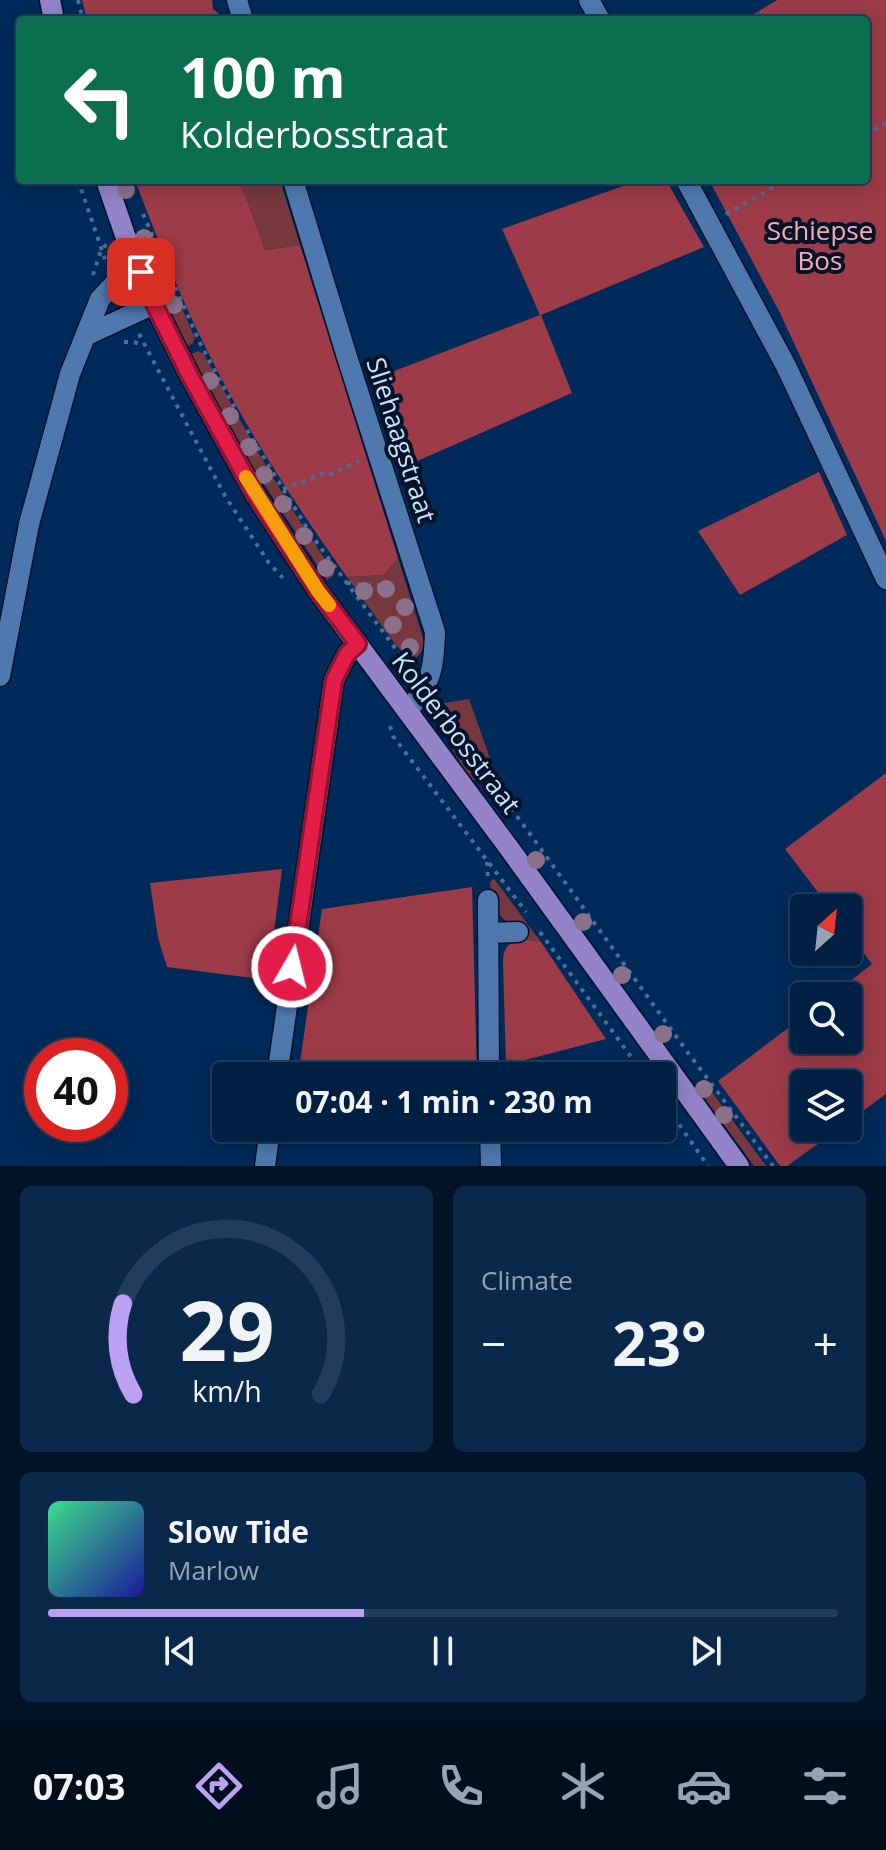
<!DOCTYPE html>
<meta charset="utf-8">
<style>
:root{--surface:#002043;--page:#0a284a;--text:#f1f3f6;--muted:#95a3b2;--line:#223e5c;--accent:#bca0f2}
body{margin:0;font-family:"Open Sans",sans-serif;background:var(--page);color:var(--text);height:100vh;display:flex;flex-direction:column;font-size:30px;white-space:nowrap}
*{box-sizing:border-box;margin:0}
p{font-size:26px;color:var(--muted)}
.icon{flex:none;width:44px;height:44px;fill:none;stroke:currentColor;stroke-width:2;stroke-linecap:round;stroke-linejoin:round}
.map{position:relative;height:1166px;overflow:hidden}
.panel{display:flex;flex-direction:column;gap:20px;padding:20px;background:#001225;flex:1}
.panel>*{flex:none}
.top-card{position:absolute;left:16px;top:16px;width:854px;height:168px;border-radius:8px;box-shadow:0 4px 20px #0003,0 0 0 2px var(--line);background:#0b6e4f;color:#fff;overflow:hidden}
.needle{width:52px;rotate:27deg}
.buttons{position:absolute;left:790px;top:894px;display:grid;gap:16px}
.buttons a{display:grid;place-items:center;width:72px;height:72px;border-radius:8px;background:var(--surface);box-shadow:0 4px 20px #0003,0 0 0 2px var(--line);font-size:40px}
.speed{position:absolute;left:24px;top:1038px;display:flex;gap:16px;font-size:40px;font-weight:700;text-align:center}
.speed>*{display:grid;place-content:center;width:104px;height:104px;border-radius:50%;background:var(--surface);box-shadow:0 4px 20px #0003,0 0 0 2px var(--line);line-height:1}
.speed .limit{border:12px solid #d22;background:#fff;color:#111}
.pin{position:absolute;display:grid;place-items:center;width:68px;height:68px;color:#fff;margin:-34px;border-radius:16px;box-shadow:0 4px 12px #0006}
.me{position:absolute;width:88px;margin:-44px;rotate:8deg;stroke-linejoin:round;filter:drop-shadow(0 0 6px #0008)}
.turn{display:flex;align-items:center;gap:28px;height:168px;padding:0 32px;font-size:36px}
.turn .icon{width:104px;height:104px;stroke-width:2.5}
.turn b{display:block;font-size:56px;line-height:68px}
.big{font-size:60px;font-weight:700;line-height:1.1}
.panel .card{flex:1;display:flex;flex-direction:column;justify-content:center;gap:12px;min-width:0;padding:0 28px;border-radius:12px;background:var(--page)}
.panel .dial{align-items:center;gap:0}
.dial svg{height:208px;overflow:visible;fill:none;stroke:var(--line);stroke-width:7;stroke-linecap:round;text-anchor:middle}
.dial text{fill:var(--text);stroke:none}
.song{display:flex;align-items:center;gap:24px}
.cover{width:96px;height:96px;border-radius:12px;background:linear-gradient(135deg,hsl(150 70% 55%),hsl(240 70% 35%))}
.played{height:8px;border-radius:4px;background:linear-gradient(90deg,var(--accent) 40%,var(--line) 40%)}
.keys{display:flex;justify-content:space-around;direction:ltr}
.heat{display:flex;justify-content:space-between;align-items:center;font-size:44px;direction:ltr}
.panel .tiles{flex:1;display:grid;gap:20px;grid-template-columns:1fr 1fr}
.card:last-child{grid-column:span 2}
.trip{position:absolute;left:212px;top:1062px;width:464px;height:80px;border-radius:8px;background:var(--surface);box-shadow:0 4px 20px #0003,0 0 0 2px var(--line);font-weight:700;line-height:80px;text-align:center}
.tab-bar{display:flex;height:128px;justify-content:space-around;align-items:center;background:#000d1b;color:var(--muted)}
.tab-bar .icon{width:56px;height:56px}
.tab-bar .current{color:var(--accent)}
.tab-bar b{font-size:36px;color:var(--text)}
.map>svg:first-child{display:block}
</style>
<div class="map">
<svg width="886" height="1166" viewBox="0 0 886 1166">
<rect width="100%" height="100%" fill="#002a59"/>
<path fill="#77373e" d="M 238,180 L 280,180 L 300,245 L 265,250 L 247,200 Z
M 141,232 L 150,236 L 195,338 L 193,343 L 187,347 L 136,234 Z
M 198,351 L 204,354 C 244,428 285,503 334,572 L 333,576 L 327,580 L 243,452 L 191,354 Z
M 398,558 L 424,641 L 422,651 L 413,662 L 395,644 L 347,577 L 384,575 Z
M 469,699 L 496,775 L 490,777 L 469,748 L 444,703 Z
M 442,714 L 449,722 L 469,759 L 484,778 L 473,780 C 457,759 444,740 442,714 Z
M 493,879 L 495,880 L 541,942 L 525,939 L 522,927 C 498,924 491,903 490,882 Z
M 704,1081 L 766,1166 L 754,1166 L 701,1093 L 701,1085 Z"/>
<path fill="#9d3b48" d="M 82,0 L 212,0 L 213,9 L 227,20 L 87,20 Z
M 777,0 L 886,0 L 886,541 L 780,313 L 709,180 L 866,180 L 866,20 L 744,20 Z
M 135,180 L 238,180 L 247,200 L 265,250 L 300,245 L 398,558 L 384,575 L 347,577 C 293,501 241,422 201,338 C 176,287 155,233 135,180 Z
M 640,180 L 666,180 L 704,247 L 541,315 L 572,393 L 399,469 L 371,380 L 540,315 L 502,229 Z
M 819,472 L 847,535 L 740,595 L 698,531 Z
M 886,773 L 886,1094 L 848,1122 L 848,1084 L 804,1084 L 804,1128 L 840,1128 L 787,1166 L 780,1166 L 718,1081 L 804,1016 L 804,1040 L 848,1040 L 848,996 L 831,996 L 872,964 L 848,933 L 848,908 L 830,908 L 785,849 Z
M 282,869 L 268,980 L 167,967 L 158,938 L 150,883 Z
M 472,887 L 477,1076 L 298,1076 L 322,909 Z
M 525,939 L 541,942 L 606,1039 L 506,1065 L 503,961 C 504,944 510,943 525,939 Z"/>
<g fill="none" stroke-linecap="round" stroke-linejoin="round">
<defs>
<path id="minor" d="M 237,0 L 243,20
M 589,0 L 600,20
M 293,180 L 347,357 L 435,632 C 434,671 431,681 408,711
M 686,180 L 786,366 L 886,579
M 85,336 L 154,304
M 0,676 L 29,524 L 70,374 L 100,299 L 115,283 L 137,266
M 488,900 L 489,1076
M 489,933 L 518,932
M 277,1076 L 334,680 L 347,654 L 358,644
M 490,1128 L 491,1166
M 265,1166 L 270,1128"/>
<path id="major" d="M 50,0 L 54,20
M 106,180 L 125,235 L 154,304 L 189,374 L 255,494 L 318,591 L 509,848 L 739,1166"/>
</defs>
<use href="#minor" stroke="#01132c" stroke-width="23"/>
<use href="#major" stroke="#01132c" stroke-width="23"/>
<path stroke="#4c6f97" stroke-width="4" stroke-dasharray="4 6" stroke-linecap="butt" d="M 78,0 L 83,20
M 866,135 L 886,123
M 78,180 L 107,265
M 143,214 L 200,343 L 237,412
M 726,214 L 787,180
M 93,275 L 101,250 L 107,244
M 139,334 L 225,496 L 269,563 L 283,578
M 124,342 L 133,342 L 145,345
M 247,430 L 312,536 L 395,648 L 411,666
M 283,489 L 324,473 L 329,475 L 359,461
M 347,583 L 373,586 L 396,582
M 438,701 L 445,710 L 472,758 L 525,827 L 686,1050 L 773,1166
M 390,726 L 393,736 L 526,912
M 487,862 L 488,881
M 540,932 L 645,1076
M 662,1100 L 708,1166"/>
<use href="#minor" stroke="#4f79ae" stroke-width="20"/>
<use href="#major" stroke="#9383c8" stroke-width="20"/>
</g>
<g fill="#8b7089">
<circle cx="126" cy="190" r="9"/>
<circle cx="144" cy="238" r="9"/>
<circle cx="158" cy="270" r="9"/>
<circle cx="174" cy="305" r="9"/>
<circle cx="210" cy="381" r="9"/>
<circle cx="230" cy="416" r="9"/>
<circle cx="249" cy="447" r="9"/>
<circle cx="264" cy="475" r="9"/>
<circle cx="283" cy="504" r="9"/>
<circle cx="304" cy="536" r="9"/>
<circle cx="326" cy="568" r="9"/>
<circle cx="386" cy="589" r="9"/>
<circle cx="364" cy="591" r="9"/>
<circle cx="405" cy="607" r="9"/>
<circle cx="393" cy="625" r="9"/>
<circle cx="410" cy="647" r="9"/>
<circle cx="536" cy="860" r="9"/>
<circle cx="583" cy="922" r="9"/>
<circle cx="622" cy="975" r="9"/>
<circle cx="663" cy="1034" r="9"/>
<circle cx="704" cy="1089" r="9"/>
<circle cx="724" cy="1115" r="9"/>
</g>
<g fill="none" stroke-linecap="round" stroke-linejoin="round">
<defs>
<path id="route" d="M 141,272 L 154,304 L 189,374 L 255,494 L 318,591 L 358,644 L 347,654 L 334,680 L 292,967"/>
</defs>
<use href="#route" stroke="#92132f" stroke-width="20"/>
<use href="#route" stroke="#e11d48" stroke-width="14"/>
<path stroke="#f59e0b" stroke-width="14" d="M 246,477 L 318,591 L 329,605"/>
</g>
<g text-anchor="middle" stroke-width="8" stroke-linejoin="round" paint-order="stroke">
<g font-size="26" fill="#fcaab0" stroke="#041428">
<text x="820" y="240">Schiepse<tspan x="820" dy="30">Bos</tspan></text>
</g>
<g font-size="26" fill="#cae1fe" stroke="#041428">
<text transform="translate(401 440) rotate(72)" y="9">Sliehaagstraat</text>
<text transform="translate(456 733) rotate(53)" y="9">Kolderbosstraat</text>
</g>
</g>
</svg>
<div class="buttons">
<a><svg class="needle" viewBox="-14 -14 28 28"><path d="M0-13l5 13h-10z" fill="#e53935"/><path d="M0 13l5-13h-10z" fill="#95a3b2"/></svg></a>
<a><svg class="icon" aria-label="search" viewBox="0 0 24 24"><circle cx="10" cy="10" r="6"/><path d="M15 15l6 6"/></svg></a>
<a><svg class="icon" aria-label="layers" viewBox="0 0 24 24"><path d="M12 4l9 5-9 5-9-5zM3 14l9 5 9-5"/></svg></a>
</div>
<div class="speed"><div class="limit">40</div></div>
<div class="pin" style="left:141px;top:272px;background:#d93025"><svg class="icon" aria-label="arrive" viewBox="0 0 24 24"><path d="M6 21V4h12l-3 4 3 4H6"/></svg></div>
<svg class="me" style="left:292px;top:967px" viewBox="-20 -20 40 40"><circle r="17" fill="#e11d48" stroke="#fff" stroke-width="3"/><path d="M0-11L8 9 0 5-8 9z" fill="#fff"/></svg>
<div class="trip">07:04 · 1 min · 230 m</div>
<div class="top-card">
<div class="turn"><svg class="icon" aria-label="left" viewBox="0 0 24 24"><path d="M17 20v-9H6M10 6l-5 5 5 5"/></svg><div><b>100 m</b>Kolderbosstraat</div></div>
</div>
</div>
<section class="panel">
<div class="tiles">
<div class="card dial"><svg viewBox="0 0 100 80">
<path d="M14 69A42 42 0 1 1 86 69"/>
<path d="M14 69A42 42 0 0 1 10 34" stroke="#bca0f2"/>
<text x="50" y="56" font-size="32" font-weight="700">29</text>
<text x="50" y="72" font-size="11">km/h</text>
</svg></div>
<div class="card"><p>Climate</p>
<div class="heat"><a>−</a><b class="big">23°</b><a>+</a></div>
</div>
<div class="card">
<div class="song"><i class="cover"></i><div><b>Slow Tide</b><p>Marlow</p></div></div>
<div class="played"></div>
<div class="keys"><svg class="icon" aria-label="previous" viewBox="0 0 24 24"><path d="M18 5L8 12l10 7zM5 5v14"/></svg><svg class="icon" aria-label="pause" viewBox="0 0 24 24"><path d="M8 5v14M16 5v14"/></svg><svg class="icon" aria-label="next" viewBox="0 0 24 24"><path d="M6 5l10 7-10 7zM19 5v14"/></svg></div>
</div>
</div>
</section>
<nav class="tab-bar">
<b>07:03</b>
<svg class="icon current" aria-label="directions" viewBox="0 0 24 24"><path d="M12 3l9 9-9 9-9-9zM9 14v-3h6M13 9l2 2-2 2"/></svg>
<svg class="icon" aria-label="music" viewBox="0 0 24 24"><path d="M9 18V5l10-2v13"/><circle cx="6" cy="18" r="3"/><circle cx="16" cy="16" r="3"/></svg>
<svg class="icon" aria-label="phone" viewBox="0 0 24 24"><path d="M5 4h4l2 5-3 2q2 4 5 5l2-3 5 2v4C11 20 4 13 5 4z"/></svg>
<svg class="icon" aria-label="climate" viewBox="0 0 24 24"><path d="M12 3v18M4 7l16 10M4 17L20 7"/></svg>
<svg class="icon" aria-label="car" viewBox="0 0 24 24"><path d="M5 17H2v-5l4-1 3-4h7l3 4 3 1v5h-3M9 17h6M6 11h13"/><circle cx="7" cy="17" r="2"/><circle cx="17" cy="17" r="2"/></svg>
<svg class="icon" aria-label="filters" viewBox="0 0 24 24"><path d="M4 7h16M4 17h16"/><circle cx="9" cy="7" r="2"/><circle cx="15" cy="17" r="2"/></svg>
</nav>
